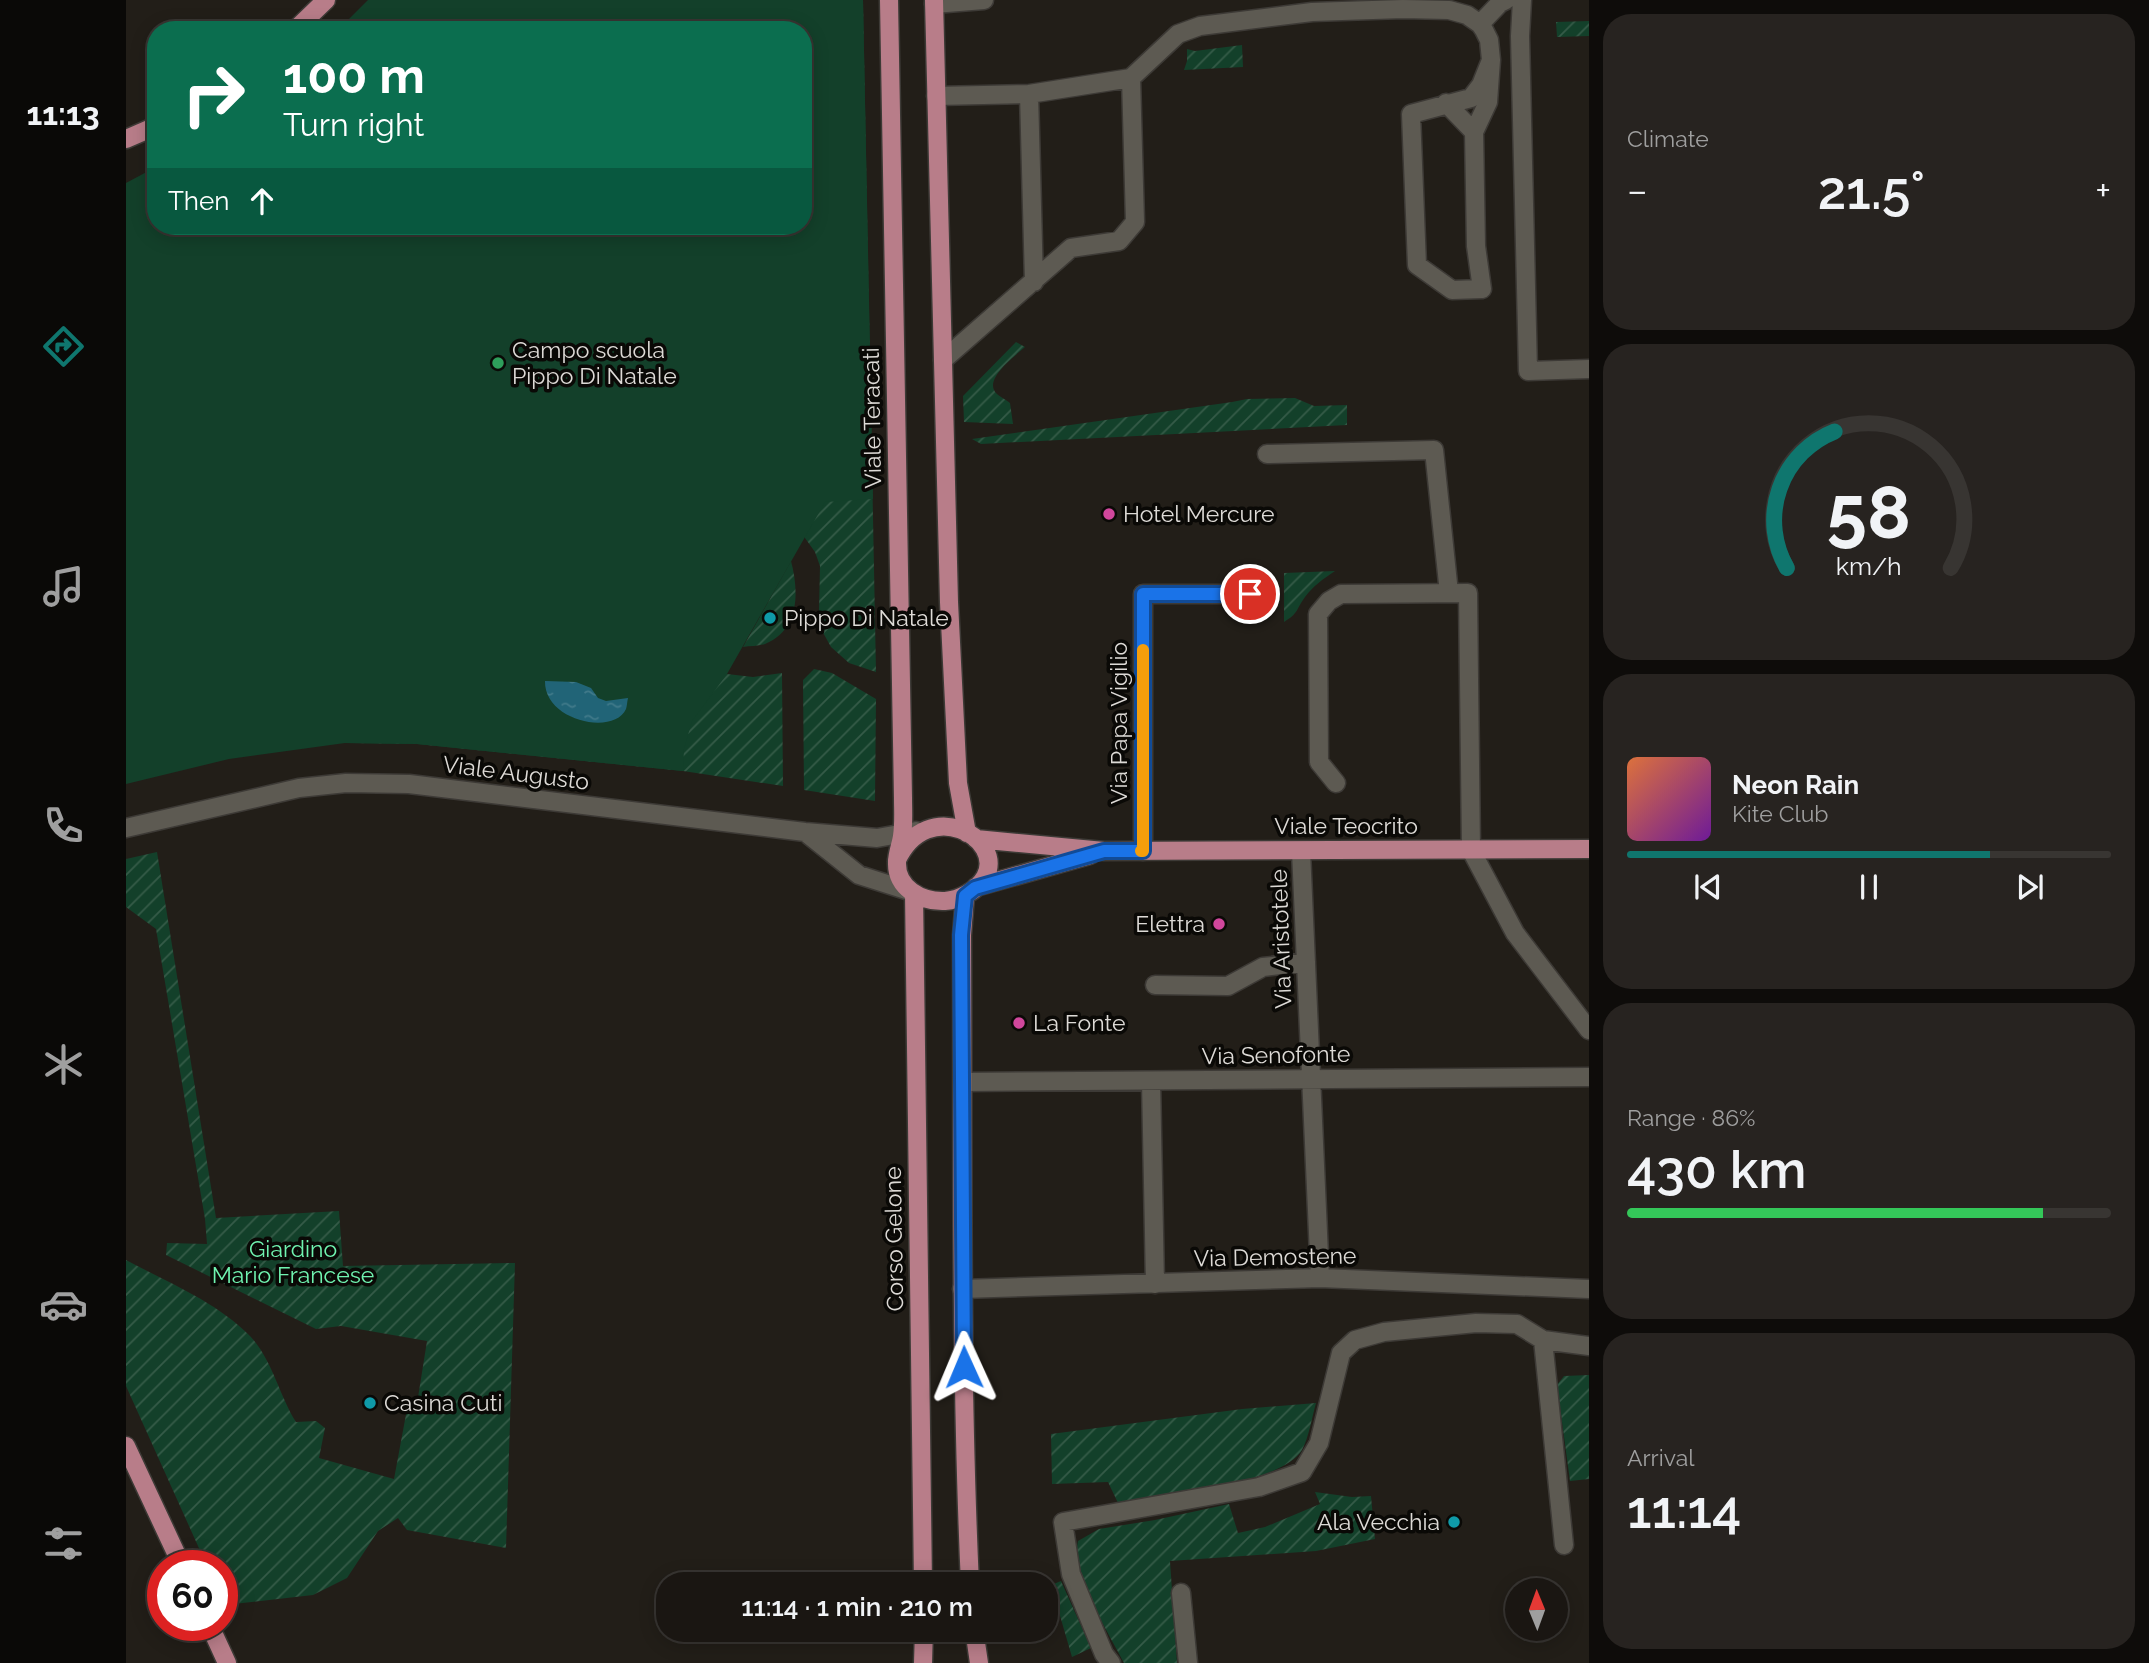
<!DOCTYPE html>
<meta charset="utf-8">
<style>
:root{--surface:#1a1612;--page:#272320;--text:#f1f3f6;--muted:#9f9f9f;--line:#383532;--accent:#0f766e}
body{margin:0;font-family:Raleway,sans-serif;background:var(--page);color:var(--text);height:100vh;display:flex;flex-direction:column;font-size:26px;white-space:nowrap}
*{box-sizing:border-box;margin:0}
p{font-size:23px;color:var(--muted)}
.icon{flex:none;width:38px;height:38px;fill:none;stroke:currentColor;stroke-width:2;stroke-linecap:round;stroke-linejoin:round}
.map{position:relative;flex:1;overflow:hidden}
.panel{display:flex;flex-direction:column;gap:14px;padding:14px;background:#0e0c0a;width:560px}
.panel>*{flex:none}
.hud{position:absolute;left:21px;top:21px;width:665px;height:214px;border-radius:28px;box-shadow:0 4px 18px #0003,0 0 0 2px var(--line);background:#0b6e4f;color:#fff;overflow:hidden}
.needle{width:46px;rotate:359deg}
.buttons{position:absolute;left:1379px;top:1578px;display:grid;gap:14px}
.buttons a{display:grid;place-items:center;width:63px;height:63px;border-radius:50%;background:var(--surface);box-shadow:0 4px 18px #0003,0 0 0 2px var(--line);font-size:35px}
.speed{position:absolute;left:21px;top:1550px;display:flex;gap:14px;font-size:35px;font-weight:700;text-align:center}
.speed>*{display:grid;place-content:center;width:91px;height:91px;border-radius:50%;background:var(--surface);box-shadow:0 4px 18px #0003,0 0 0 2px var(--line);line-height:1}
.speed .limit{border:10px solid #d22;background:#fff;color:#111}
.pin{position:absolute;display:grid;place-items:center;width:60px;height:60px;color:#fff;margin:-30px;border:4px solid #fff;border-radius:50%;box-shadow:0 2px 7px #0007}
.me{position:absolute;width:77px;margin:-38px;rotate:359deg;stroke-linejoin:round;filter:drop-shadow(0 0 5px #0008)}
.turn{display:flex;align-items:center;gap:24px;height:147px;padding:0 21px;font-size:32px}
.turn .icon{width:91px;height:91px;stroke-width:2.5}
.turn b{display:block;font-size:49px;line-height:60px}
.then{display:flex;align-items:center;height:66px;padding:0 21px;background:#0003;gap:14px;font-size:26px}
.big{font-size:52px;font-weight:600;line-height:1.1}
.panel .widget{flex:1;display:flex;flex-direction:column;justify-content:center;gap:10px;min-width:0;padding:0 24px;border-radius:28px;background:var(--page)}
.panel .dial{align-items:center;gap:0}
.dial svg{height:182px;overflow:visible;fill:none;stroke:var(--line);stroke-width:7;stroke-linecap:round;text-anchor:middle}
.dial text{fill:var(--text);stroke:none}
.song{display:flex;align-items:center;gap:21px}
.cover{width:84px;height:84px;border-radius:10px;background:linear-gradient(135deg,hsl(20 70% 55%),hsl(280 70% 35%))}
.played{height:7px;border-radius:4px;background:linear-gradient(90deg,var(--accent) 75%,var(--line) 75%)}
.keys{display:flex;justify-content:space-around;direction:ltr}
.heat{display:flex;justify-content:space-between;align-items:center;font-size:38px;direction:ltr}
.charge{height:10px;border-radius:5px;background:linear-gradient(90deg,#34c759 86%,var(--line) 0)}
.trip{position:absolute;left:530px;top:1572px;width:402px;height:70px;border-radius:28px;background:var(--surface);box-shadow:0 4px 18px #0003,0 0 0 2px var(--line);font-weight:600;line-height:70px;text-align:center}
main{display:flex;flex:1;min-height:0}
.tab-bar{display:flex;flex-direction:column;width:126px;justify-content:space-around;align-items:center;background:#0a0907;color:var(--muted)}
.tab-bar .icon{width:49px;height:49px}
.tab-bar .active{color:var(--accent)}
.tab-bar b{font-size:32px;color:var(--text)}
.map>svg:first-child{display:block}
</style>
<main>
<nav class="tab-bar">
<b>11:13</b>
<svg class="icon active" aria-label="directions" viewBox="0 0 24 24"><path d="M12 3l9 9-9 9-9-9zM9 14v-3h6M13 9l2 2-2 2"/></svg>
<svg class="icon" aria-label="music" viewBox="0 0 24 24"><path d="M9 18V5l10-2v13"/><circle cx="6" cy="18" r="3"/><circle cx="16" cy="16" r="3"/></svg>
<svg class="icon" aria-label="phone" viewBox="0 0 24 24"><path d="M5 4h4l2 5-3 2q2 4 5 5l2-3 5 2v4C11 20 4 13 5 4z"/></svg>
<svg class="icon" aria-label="climate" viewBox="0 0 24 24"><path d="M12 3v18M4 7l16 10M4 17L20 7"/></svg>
<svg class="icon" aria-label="car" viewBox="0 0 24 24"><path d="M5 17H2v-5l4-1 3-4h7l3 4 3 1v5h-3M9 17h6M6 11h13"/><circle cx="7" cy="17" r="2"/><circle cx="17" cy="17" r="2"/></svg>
<svg class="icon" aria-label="filters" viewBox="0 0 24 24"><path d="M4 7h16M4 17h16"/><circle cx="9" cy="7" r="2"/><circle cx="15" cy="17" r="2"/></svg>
</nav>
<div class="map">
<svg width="1463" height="1663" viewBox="0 0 1463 1663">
<defs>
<pattern id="garden-furrows" width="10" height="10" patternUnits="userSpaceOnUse" patternTransform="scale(1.75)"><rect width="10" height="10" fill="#13402a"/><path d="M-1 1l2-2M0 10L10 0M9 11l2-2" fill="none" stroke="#355b48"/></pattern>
<pattern id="water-ripples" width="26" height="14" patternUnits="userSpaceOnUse" patternTransform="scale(1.75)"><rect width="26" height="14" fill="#216477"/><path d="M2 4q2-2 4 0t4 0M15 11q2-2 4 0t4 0" fill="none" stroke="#417a8a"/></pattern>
</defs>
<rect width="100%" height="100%" fill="#221e18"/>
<path fill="url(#garden-furrows)" d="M 678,0 L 737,0 L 750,672 L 723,663 L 705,647 L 695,629 L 693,611 L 694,566 L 689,552 L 679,538 Z
M 1463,21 L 1463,36 L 1431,37 L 1430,22 Z
M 1116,45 L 1117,67 L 1058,70 L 1061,61 L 1061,49 L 1069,51 Z
M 890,342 L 899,347 C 890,355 857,379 870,393 C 873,396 880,400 884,403 L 887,424 L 838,422 L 837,396 Z
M 1169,398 L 1188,406 L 1221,405 L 1221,425 L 855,444 L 846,439 L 1106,402 L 1121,399 Z
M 665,561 C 673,591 674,630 639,644 C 633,646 624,646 617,647 Z
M 1209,571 C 1197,579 1187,586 1179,597 C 1170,609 1173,613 1158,622 L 1158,573 Z
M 688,669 L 706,673 L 750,699 L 749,801 L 678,790 L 677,680 Z
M 656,673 L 657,786 L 557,771 L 291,744 L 219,743 L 601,674 L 627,677 Z
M 31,852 L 90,1218 L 213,1211 L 217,1266 L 389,1263 L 380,1548 L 281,1530 L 272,1518 L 252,1531 L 221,1578 L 187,1595 L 99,1605 L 96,1599 L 96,1566 L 81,1566 L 0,1386 L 0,1260 C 41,1282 91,1302 124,1336 C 146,1359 153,1395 170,1422 L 190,1421 L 199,1428 L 193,1458 L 268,1479 L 281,1409 L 290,1410 L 301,1341 L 215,1326 L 190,1329 L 40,1255 L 41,1243 L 81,1244 L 79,1219 L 30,929 L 0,907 L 0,859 Z
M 1463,1375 L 1463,1479 L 1444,1481 L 1431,1385 L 1438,1376 Z
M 1190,1403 C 1186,1417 1183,1437 1176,1450 C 1155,1485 1033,1496 992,1503 L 982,1482 L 926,1484 L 925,1434 L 1116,1409 Z
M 1189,1492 L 1226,1497 L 1245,1496 L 1249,1539 L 1190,1551 L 1044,1561 L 1051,1663 L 998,1663 C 983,1633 944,1573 952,1541 L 973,1529 L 1029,1520 L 1103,1504 L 1112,1533 L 1139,1527 L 1194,1504 Z
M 935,1581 L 965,1648 L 946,1657 L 925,1585 Z"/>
<path fill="#13402a" d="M 242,0 L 737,0 L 747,499 L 699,502 L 601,674 L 566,721 L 558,749 L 557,771 L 291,744 L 219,743 L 103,759 L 0,784 L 0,183 L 30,167 L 30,226 L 677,226 L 677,30 L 212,30 Z"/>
<path fill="url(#water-ripples)" d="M 419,681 L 450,682 L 465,688 L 472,698 L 480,701 L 502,698 C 501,702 501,706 500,709 C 488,736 418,721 419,681 Z"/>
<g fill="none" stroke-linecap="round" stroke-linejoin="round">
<defs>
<path id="minor" d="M 1396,0 L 1394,36 L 1402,371 L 1463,369
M 808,4 L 858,0
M 1354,24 L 1374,3 L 1380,0
M 903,94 L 908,282
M 810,96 L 903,94 L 1005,78 L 1052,34 L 1074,26 L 1186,12 L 1277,9 L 1323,10 L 1341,15 L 1354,24 L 1358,30 L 1363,40 L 1365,60 L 1362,102 L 1348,132 L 1350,246 L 1356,289 L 1326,290 L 1291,265 L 1285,114 L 1345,98 L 1355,85 L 1365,60
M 1320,103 L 1348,132
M 817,360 L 945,248 L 993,241 L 1009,222 L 1005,78
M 1141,454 L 1308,450 L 1323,593
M 1210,783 L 1193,762 L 1192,614 L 1203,601 L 1215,594 L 1342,593 L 1345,850 L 1389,933 L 1463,1030
M 0,828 L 173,788 L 220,783 L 283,784 L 679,832 L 751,838 L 790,831
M 679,832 L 733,875 L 783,891
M 1017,851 L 1017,594 L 1124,594
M 1175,851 L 1194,1278
M 1029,985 L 1102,986 L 1137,967 L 1180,962
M 1025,1081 L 1029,1284
M 837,1082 L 1463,1077
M 836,1289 L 1194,1278 L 1463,1289
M 1417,1340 L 1438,1545
M 1055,1593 L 1062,1663
M 985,1663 L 978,1654 L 945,1574 L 937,1522 L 1133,1487 L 1176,1472 L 1193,1443 L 1215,1353 L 1229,1340 L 1258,1332 L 1350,1323 L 1391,1324 L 1417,1340 L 1463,1346"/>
<path id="major" d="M 763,0 L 777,798 C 777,810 778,823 776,836 C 775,844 771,853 771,862 C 770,888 795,902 819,901 C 833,900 851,891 859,877 C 880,838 802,795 771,860
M 808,0 L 823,602 L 832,783 L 841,833
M 169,30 L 200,0
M 0,139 L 30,126
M 850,839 L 978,851 L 1463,849
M 850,887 L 964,855
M 788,893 L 797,1584
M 839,896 L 836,935 C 837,1151 834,1368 844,1584
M 0,1446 L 56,1566
M 84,1626 L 101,1663
M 848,1629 L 853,1663
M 797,1663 L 798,1629"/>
</defs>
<use href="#minor" stroke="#3d3a36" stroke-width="21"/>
<use href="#major" stroke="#3d3a36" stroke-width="21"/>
<use href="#minor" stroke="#5d5a52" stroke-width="18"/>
<use href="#major" stroke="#b87d89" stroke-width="18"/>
</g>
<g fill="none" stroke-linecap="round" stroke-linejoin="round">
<defs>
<path id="route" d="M 838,1367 L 835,935 L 839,896 L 849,888 L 978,851 L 1017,851 L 1017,594 L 1124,594"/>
</defs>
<use href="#route" stroke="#114b97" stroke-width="18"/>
<use href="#route" stroke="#1a73e8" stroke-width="12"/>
<path stroke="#f59e0b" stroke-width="12" d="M 1015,851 L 1017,851 L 1017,650"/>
</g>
<circle fill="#2e9e5b" stroke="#0a0906" stroke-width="2.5" cx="372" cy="363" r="7"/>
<g fill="#d1479c" stroke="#0a0906" stroke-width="2.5">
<circle cx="983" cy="514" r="7"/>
<circle cx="1093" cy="924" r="7"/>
<circle cx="893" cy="1023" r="7"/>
</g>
<g fill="#0f9aa8" stroke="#0a0906" stroke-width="2.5">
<circle cx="644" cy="618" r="7"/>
<circle cx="244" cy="1403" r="7"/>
<circle cx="1328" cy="1522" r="7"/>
</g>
<g text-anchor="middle" stroke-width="7" stroke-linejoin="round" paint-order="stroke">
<g font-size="23" fill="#dddad6" stroke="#0a0906" text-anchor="start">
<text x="386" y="358">Campo scuola<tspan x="386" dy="26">Pippo Di Natale</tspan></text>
<text x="997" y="522">Hotel Mercure</text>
<text x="658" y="626">Pippo Di Natale</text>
<text x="1079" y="932" text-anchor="end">Elettra</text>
<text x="907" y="1031">La Fonte</text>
<text x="258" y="1411">Casina Cuti</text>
<text x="1314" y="1530" text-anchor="end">Ala Vecchia</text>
</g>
<g font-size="23" fill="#dddad6" stroke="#0a0906">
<text transform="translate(746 418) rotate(-91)" y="8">Viale Teracati</text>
<text transform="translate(993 723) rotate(-90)" y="8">Via Papa Vigilio</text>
<text transform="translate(390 773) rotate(7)" y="8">Viale Augusto</text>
<text x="1220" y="834">Viale Teocrito</text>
<text transform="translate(1155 939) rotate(-92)" y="8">Via Aristotele</text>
<text transform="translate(1150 1055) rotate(-1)" y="8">Via Senofonte</text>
<text transform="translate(768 1239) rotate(-91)" y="8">Corso Gelone</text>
<text transform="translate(1149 1257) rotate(-1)" y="8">Via Demostene</text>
</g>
<g font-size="23" fill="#70f3b0" stroke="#0a0906">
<text x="167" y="1257">Giardino<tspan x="167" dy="26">Mario Francese</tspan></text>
</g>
</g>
</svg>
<div class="buttons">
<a><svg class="needle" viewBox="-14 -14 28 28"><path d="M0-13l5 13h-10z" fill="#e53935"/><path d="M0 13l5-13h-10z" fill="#9f9f9f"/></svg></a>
</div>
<div class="speed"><div class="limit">60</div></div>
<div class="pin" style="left:1124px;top:594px;background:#d93025"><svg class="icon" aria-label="arrive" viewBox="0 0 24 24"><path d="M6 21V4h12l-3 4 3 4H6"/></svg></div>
<svg class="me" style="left:838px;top:1367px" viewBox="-20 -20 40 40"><path d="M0-17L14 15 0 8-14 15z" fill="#1a73e8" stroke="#fff" stroke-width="4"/></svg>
<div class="trip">11:14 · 1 min · 210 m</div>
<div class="hud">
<div class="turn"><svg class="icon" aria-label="right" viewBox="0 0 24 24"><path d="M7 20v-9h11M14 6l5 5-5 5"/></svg><div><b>100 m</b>Turn right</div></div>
<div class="then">Then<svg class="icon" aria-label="ahead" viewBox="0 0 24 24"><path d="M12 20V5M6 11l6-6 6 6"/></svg></div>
</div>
</div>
<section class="panel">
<div class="widget"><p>Climate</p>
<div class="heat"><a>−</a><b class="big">21.5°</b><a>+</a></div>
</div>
<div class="widget dial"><svg viewBox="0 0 100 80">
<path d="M14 69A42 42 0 1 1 86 69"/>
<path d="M14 69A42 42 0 0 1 35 9" stroke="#0f766e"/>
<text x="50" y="56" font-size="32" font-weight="700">58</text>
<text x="50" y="72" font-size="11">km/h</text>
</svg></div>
<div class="widget">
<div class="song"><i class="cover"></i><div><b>Neon Rain</b><p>Kite Club</p></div></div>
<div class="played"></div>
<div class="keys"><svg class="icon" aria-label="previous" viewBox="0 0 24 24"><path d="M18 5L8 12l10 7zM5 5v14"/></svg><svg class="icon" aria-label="pause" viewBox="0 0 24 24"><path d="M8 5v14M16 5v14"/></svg><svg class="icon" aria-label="next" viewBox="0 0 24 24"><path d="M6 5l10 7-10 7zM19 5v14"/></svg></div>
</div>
<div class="widget"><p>Range · 86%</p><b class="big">430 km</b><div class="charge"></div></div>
<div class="widget"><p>Arrival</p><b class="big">11:14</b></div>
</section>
</main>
